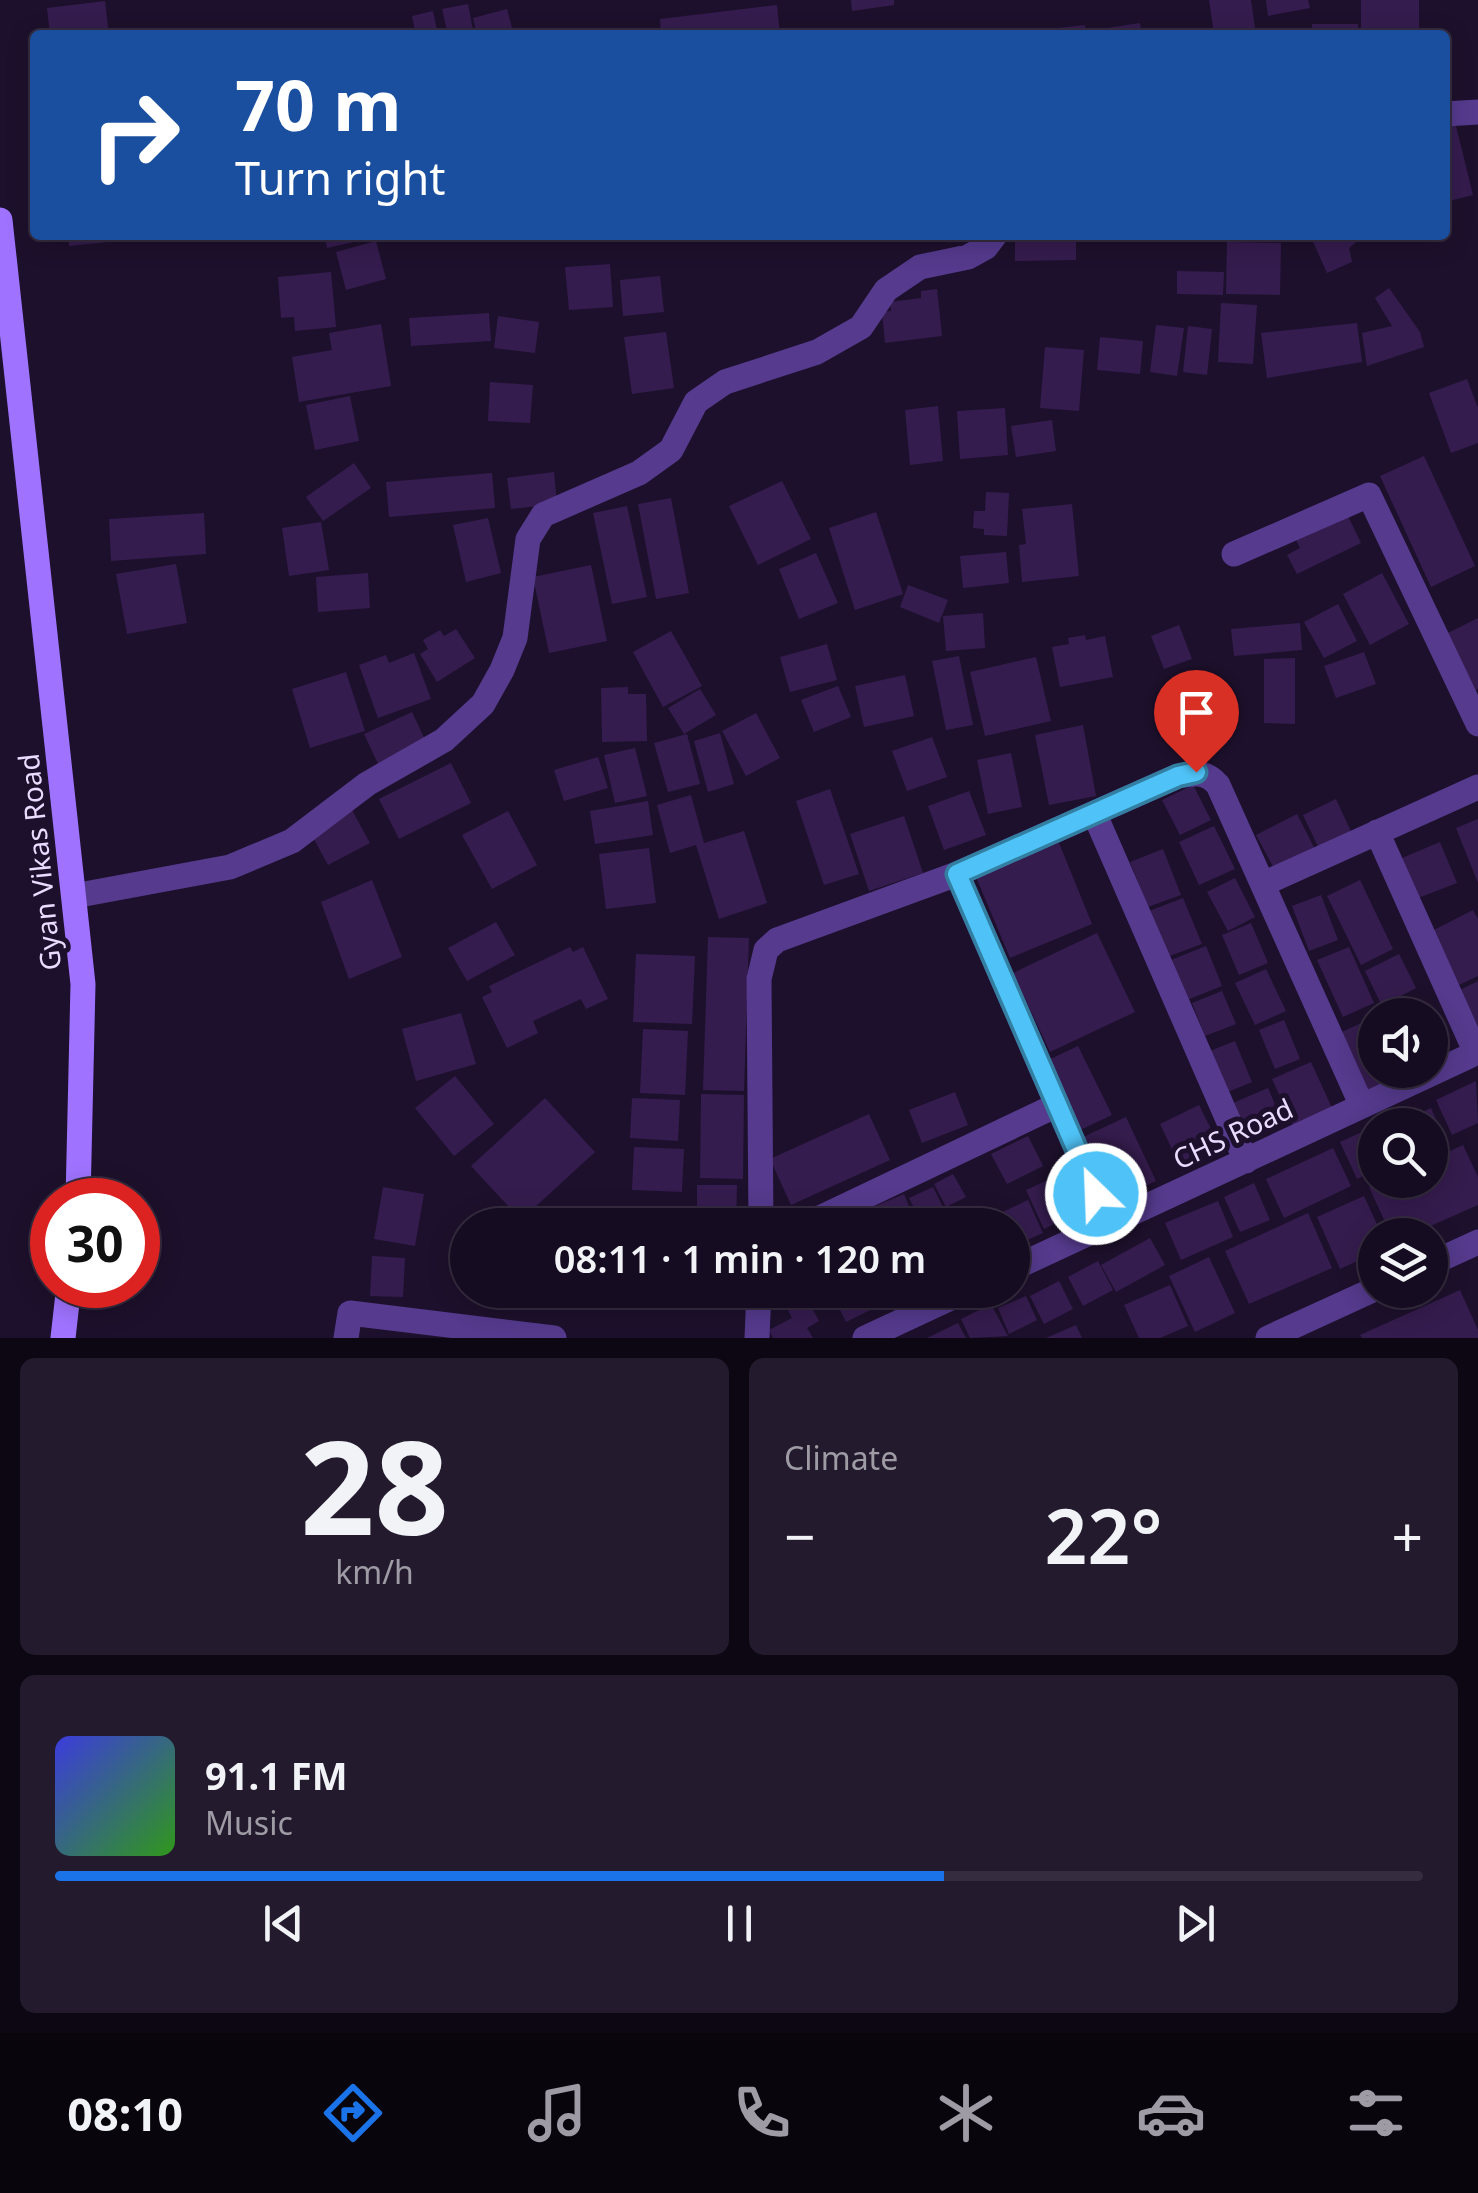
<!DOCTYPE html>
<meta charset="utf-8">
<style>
:root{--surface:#160c21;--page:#231a2e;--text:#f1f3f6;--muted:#9e9ba5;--line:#352c3f;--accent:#1a73e8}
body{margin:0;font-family:"Noto Sans",sans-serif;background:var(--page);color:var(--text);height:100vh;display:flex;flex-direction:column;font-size:38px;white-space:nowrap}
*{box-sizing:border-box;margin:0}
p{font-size:32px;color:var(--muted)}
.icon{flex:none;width:55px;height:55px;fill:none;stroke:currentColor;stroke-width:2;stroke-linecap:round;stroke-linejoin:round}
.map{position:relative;height:1338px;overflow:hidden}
.side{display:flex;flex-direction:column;gap:20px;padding:20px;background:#0c0712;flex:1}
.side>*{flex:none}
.hud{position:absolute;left:30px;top:30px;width:1420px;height:210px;border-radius:10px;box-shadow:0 5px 25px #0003,0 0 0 2px var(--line);background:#1a4fa0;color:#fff;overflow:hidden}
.buttons{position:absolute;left:1358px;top:998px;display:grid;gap:20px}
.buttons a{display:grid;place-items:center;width:90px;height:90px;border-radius:50%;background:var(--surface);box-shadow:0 5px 25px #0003,0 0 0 2px var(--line);font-size:50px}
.speed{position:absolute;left:30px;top:1178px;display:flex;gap:20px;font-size:50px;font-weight:700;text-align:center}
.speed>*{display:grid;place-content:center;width:130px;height:130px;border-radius:50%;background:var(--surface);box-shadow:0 5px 25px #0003,0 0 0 2px var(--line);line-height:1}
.speed .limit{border:15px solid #d22;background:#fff;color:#111}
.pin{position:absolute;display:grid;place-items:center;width:85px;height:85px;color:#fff;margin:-102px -42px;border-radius:50% 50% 50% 0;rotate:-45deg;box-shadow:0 0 10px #0007}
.pin .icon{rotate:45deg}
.me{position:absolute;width:110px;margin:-55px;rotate:336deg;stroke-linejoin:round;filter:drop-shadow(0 0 8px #0008)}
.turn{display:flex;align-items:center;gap:35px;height:210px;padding:0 40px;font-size:45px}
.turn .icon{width:130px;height:130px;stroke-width:2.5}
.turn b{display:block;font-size:70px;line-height:85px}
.big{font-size:75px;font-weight:600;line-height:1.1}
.side .card{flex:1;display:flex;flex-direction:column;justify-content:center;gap:15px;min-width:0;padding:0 35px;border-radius:15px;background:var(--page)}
.side .dial{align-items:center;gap:0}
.dial b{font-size:130px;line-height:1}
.song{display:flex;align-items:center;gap:30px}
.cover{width:120px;height:120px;border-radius:15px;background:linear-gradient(135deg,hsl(240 70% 55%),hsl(110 70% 35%))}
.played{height:10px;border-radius:5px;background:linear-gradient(90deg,var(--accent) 65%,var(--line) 65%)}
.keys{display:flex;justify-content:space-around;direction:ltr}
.heat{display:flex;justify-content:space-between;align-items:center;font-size:55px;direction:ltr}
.side .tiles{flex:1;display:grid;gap:20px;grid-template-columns:1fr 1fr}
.card:last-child{grid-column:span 2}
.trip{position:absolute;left:450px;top:1208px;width:580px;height:100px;border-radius:50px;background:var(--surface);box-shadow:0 5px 25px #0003,0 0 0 2px var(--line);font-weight:600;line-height:100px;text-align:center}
.tab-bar{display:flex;height:160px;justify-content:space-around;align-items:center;background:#09050d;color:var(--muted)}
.tab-bar .icon{width:70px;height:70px}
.tab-bar .selected{color:var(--accent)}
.tab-bar b{font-size:45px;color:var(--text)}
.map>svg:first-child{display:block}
</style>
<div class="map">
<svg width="1478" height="1338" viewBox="0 0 1478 1338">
<rect width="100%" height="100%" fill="#1d102c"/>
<path fill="#351c4e" d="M 851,0 L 894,0 L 894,5 L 852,11 Z
M 1209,0 L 1251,0 L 1255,28 L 1214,34 Z
M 1266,0 L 1308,0 L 1310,8 L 1268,16 Z
M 1361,0 L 1419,0 L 1419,35 L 1361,35 Z
M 105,1 L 109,35 L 50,35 L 47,8 Z
M 468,4 L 474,35 L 448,35 L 442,9 Z
M 777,5 L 780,35 L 661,35 L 660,19 Z
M 507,9 L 514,35 L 477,35 L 473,18 Z
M 433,11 L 438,35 L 416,35 L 412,16 Z
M 1140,23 L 1142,35 L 1095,35 L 1094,30 Z
M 1312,24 L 1358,24 L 1358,35 L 1312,35 Z
M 1085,25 L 1086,35 L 1031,35 L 1030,31 Z
M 1454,118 L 1473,195 L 1445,202 L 1445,120 Z
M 68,235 L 118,235 L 118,241 L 69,246 Z
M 324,235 L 376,235 L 376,237 L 327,248 Z
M 1015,235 L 1076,235 L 1076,260 L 1015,261 Z
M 1310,235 L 1365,235 L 1349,248 L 1352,262 L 1327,273 Z
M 376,241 L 386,279 L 346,290 L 336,252 Z
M 1227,242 L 1281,243 L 1280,295 L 1226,294 Z
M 610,264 L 613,307 L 569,310 L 565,267 Z
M 1177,271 L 1224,272 L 1223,295 L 1177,294 Z
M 331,272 L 336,327 L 295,331 L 294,317 L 281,318 L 278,277 Z
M 660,276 L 664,312 L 623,316 L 620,280 Z
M 1389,288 L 1420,332 L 1424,347 L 1367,366 L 1362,333 L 1392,326 L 1375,298 Z
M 937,289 L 942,336 L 885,343 L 882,312 L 891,311 L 890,302 L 921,298 L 921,291 Z
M 1221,303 L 1257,305 L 1253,364 L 1218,362 Z
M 489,313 L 491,341 L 411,346 L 409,318 Z
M 498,316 L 539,322 L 535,353 L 494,348 Z
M 1357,323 L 1362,362 L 1267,378 L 1261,333 Z
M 381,324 L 391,386 L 299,402 L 292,357 L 332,350 L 329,333 Z
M 1156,325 L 1184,328 L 1177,376 L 1150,372 Z
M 1188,326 L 1212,329 L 1207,375 L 1183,372 Z
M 666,332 L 674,388 L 632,394 L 624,337 Z
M 1100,337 L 1143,341 L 1140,374 L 1097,370 Z
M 1045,347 L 1084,350 L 1079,411 L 1040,408 Z
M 1467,379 L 1478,408 L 1478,443 L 1451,453 L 1429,393 Z
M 490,382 L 533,385 L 530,423 L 488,421 Z
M 350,396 L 359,441 L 315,450 L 306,405 Z
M 938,406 L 943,461 L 910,465 L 905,410 Z
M 1005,408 L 1008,455 L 960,459 L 957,411 Z
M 1052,420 L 1056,451 L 1016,457 L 1011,426 Z
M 1424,456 L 1475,566 L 1431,587 L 1380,476 Z
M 354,463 L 371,488 L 323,521 L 306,497 Z
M 554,472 L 557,504 L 511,509 L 507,478 Z
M 492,473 L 495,508 L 389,517 L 386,482 Z
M 782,481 L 811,539 L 758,565 L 729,506 Z
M 986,492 L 1009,493 L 1007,536 L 984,535 L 984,529 L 973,528 L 974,511 L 985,511 Z
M 671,498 L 689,593 L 656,599 L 638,504 Z
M 1072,504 L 1079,576 L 1022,582 L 1019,545 L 1026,544 L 1022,509 Z
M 627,506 L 647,597 L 612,604 L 593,513 Z
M 1345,510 L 1361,543 L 1297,574 L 1287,555 L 1300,548 L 1294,536 Z
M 876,512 L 903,594 L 855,610 L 829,528 Z
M 204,513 L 206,554 L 111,561 L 109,519 Z
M 488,518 L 501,573 L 466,582 L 453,525 Z
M 321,522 L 329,570 L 289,576 L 282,528 Z
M 1006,552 L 1009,583 L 963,588 L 960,556 Z
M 816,553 L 838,603 L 799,619 L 779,569 Z
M 176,564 L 187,623 L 127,634 L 116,574 Z
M 591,565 L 607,641 L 549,653 L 533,577 Z
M 368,573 L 370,608 L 318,612 L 316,577 Z
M 1382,573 L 1409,624 L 1370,645 L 1343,594 Z
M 908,585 L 948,600 L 939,623 L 900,607 Z
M 1338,604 L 1357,641 L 1324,658 L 1304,622 Z
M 983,613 L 985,648 L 946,651 L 943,616 Z
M 1478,618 L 1478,689 L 1472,692 L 1444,635 Z
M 1300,623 L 1302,650 L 1234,656 L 1231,629 Z
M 1179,625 L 1192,659 L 1164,669 L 1151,636 Z
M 456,629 L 475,658 L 437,682 L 420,654 L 428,649 L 423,640 L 440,630 L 444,636 Z
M 671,631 L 702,686 L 663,707 L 633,652 Z
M 1085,635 L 1086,640 L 1105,636 L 1113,677 L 1060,687 L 1052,647 L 1069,644 L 1068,638 Z
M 827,644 L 837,680 L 790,692 L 780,657 Z
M 1364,652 L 1376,684 L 1336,698 L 1324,666 Z
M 414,653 L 431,699 L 378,718 L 359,665 L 386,655 L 389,663 Z
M 959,656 L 973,725 L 946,730 L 932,661 Z
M 1036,657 L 1051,721 L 985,736 L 970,672 Z
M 1295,658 L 1295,724 L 1264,723 L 1264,659 Z
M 346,672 L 365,731 L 310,748 L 292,689 Z
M 905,675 L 914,716 L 864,727 L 855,686 Z
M 838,686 L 851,717 L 814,732 L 801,700 Z
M 628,687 L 628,694 L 646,694 L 647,741 L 602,742 L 601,688 Z
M 700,689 L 716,715 L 684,734 L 668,708 Z
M 412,712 L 428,746 L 381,770 L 364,734 Z
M 756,713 L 780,758 L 746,776 L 722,731 Z
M 1083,725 L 1096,796 L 1049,805 L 1035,735 Z
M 720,733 L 734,784 L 708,792 L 694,741 Z
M 687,734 L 700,784 L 668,792 L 654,743 Z
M 932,737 L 947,777 L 907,791 L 892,751 Z
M 635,748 L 647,796 L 615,803 L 604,755 Z
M 1011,753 L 1022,807 L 988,814 L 977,760 Z
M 598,757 L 608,788 L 564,801 L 554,770 Z
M 451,763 L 471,803 L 399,839 L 379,799 Z
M 1193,785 L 1211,820 L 1180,835 L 1162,800 Z
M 830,789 L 859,874 L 824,885 L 796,801 Z
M 969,791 L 986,835 L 944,850 L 928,806 Z
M 691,795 L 704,843 L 744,831 L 767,903 L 719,919 L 696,845 L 670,853 L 657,805 Z
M 1336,799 L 1353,836 L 1320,851 L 1303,815 Z
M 648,801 L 653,835 L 595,844 L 590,811 Z
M 352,810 L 370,843 L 328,865 L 310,832 Z
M 508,811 L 537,865 L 492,889 L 462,835 Z
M 1297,814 L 1317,853 L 1277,874 L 1256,835 Z
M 904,816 L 923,873 L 869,891 L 850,834 Z
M 1478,819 L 1478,883 L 1456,828 Z
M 1214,826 L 1235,869 L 1199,885 L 1179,842 Z
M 1440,842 L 1457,883 L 1418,898 L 1402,858 Z
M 1059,843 L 1092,924 L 1010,958 L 976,877 Z
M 649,848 L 656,903 L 606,909 L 599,854 Z
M 1163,849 L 1181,895 L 1148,907 L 1130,862 Z
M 1235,878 L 1255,917 L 1228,931 L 1207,892 Z
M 372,880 L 402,957 L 349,979 L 321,902 Z
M 1360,880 L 1393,949 L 1361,965 L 1327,896 Z
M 1321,895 L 1338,940 L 1309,951 L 1292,906 Z
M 1183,898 L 1202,944 L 1167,957 L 1149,911 Z
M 1473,910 L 1478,919 L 1478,976 L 1459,985 L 1432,931 Z
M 496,922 L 515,955 L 467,981 L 448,948 Z
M 1251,923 L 1268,963 L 1239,975 L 1222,935 Z
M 1097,933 L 1135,1012 L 1050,1052 L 1013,973 Z
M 708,937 L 749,938 L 744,1091 L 703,1090 Z
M 1206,946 L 1222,986 L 1187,1000 L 1171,960 Z
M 570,947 L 573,952 L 583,947 L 608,999 L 586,1009 L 581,999 L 533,1021 L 538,1033 L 507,1048 L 482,997 L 492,992 L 489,986 Z
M 1349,947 L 1374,1003 L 1343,1017 L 1317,960 Z
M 636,954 L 695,956 L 692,1024 L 633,1022 Z
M 1399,954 L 1416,988 L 1382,1006 L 1365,971 Z
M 1266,969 L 1286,1011 L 1255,1025 L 1235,983 Z
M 1478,981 L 1478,1027 L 1460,990 Z
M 1222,991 L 1236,1024 L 1205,1036 L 1192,1003 Z
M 461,1013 L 476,1064 L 416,1081 L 402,1029 Z
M 1375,1017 L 1375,1070 L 1401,1070 L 1404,1077 L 1365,1095 L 1337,1034 Z
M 1284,1020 L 1300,1059 L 1275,1069 L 1259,1030 Z
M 1430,1025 L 1443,1055 L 1430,1060 Z
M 643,1029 L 688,1031 L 685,1095 L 640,1093 Z
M 1235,1041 L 1252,1082 L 1223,1094 L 1205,1053 Z
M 1078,1046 L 1112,1115 L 1076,1132 L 1042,1063 Z
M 1311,1062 L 1332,1108 L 1293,1125 L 1272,1079 Z
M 455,1076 L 494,1124 L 454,1156 L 415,1108 Z
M 1476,1081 L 1478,1123 L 1452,1135 L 1436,1100 Z
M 1268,1088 L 1283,1123 L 1241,1141 L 1226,1106 Z
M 955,1092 L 968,1125 L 922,1143 L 909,1110 Z
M 701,1094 L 744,1095 L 743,1179 L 700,1178 Z
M 545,1098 L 595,1152 L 521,1220 L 471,1166 Z
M 632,1098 L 680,1100 L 678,1141 L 630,1138 Z
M 1199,1105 L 1220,1147 L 1180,1166 L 1160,1124 Z
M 1431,1108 L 1445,1139 L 1430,1146 L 1430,1125 L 1393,1125 Z
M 869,1114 L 890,1160 L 791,1205 L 770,1159 Z
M 1126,1117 L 1156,1181 L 1111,1202 L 1081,1138 Z
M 1375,1126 L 1375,1171 L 1357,1179 L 1340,1142 Z
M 1028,1136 L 1043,1166 L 1007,1184 L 991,1154 Z
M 1463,1145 L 1478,1177 L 1478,1205 L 1410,1235 L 1391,1235 L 1369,1187 L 1384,1180 L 1430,1180 L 1430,1160 Z
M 634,1147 L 684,1149 L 682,1192 L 632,1190 Z
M 1333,1148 L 1351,1186 L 1284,1218 L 1266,1179 Z
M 1076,1167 L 1094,1205 L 1044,1229 L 1026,1190 Z
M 953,1174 L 966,1197 L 946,1207 L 934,1184 Z
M 1254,1183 L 1270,1220 L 1240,1232 L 1224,1197 Z
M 697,1185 L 737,1185 L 736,1225 L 697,1225 Z
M 383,1187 L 424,1194 L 415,1246 L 374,1239 Z
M 933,1187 L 944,1209 L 920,1220 L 909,1198 Z
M 904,1194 L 917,1225 L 866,1225 L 861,1212 Z
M 1364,1196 L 1382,1235 L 1375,1235 L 1375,1253 L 1340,1269 L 1317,1217 Z
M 1028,1200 L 1043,1233 L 1012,1247 L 1012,1225 L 975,1225 Z
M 1218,1201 L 1233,1237 L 1181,1260 L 1165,1223 Z
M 1308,1213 L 1332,1268 L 1249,1304 L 1225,1251 Z
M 1150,1238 L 1165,1265 L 1116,1292 L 1101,1265 Z
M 372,1256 L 405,1258 L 403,1297 L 370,1296 Z
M 1209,1257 L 1235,1313 L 1195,1332 L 1169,1276 Z
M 1098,1261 L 1113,1290 L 1083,1306 L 1068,1277 Z
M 1059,1281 L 1073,1309 L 1044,1324 L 1030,1296 Z
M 1170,1285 L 1188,1326 L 1160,1338 L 1139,1338 L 1124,1305 Z
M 830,1290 L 884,1290 L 889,1301 L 846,1322 Z
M 1460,1290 L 1478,1330 L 1478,1338 L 1362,1338 L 1360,1335 Z
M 1026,1296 L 1037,1320 L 1009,1334 L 998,1308 Z
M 807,1298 L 819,1321 L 807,1328 L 813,1338 L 773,1338 L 769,1330 L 792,1318 L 787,1308 Z
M 991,1304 L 1008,1336 L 970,1338 L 961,1319 Z
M 958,1323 L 966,1338 L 927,1338 Z
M 1076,1325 L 1082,1338 L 1046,1338 Z"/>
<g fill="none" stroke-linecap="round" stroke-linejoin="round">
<path stroke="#553a8d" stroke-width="25" d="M 1445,114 L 1478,112
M 1234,554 L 1369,495 L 1478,724
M 1095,815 L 1246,1161
M 1377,832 L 1476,1053
M 957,874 L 1109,1224
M 1263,884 L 1478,787
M 74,896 L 230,867 L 292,841 L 367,784 L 444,740 L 483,704 L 502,670 L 515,638 L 528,539 L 543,515 L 639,473 L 671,450 L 696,402 L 725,382 L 817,352 L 861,327 L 886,290 L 920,267 L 968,257 L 986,247 L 995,235
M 761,1225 L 759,979 L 766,950 L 777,940 L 957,874 L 1178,776 C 1195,773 1206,771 1218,785 L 1362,1106
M 805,1225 L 1057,1105
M 1430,1264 L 1478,1242
M 1012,1269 L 1478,1052
M 346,1338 L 350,1313 L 554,1338
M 757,1338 L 759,1290
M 865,1338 L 968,1290
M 1268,1338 L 1375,1289"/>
<path stroke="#9f73ff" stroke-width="25" d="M 0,220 L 83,984 L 78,1200
M 63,1338 L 69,1285"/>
</g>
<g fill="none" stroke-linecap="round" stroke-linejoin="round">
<defs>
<path id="route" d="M 1096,1194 L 957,874 L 1178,776 L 1196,772"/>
</defs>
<use href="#route" stroke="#337fa1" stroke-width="25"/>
<use href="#route" stroke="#4fc3f7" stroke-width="18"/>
</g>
<g text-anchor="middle" stroke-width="10" stroke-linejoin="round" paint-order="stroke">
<g font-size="28" fill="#eadcff" stroke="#1d102c">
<text transform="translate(40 862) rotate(-96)" y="10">Gyan Vikas Road</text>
<text transform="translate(1233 1134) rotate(-25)" y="10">CHS Road</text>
</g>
</g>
</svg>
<div class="buttons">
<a><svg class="icon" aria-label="sound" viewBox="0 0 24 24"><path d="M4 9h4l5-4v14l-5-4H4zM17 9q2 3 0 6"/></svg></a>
<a><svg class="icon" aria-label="search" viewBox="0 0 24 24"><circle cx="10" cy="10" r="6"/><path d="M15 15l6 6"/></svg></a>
<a><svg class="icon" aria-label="layers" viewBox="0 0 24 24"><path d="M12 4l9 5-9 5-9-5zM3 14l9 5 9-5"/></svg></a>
</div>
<div class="speed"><div class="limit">30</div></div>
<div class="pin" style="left:1196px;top:772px;background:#d93025"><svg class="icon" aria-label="arrive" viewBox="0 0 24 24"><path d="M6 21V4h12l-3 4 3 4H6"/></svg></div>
<svg class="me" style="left:1096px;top:1194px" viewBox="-20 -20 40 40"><circle r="17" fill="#4fc3f7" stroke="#fff" stroke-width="3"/><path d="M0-11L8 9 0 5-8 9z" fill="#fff"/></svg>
<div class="trip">08:11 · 1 min · 120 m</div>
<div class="hud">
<div class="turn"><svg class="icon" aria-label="right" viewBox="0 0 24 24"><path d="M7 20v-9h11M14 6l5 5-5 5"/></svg><div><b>70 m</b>Turn right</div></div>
</div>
</div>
<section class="side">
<div class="tiles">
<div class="card dial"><b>28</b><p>km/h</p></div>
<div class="card"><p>Climate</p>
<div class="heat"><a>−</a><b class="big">22°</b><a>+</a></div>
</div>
<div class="card">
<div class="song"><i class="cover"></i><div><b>91.1 FM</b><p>Music</p></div></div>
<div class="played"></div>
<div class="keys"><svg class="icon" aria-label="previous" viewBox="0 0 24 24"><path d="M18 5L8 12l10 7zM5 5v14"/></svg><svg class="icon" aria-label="pause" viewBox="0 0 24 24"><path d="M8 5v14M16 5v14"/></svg><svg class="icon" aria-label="next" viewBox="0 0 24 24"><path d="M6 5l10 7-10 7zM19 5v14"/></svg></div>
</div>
</div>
</section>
<nav class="tab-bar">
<b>08:10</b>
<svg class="icon selected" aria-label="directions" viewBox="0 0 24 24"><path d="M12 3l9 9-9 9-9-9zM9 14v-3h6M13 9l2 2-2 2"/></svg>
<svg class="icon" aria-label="music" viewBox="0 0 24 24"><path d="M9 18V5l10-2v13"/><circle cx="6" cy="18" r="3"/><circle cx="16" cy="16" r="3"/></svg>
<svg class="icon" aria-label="phone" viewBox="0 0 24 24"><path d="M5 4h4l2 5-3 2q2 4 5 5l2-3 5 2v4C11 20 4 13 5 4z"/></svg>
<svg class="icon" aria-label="climate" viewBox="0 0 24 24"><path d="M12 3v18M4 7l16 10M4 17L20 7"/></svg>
<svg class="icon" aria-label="car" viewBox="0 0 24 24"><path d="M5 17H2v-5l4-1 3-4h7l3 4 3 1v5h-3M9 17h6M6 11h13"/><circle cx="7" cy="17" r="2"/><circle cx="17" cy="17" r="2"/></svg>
<svg class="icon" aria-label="filters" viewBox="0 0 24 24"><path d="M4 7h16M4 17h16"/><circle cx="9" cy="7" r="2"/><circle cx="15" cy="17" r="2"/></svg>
</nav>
